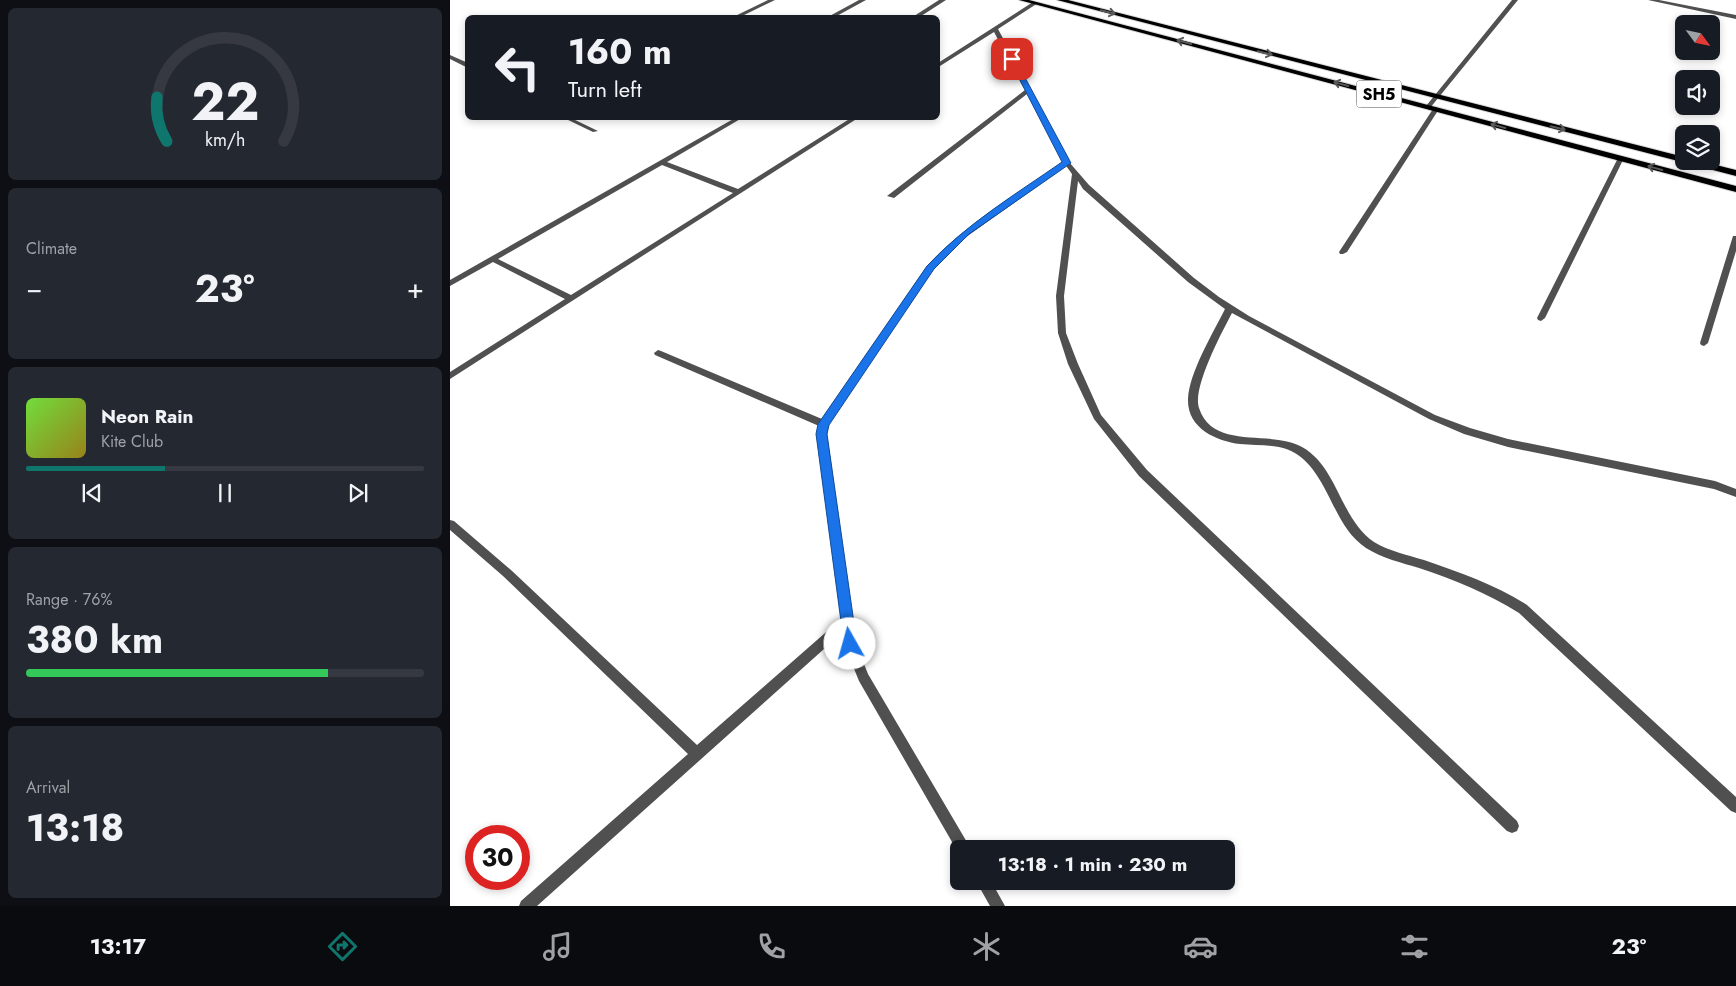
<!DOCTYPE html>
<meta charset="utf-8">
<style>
:root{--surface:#171b24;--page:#242831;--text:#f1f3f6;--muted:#9ea1a6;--line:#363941;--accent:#0f766e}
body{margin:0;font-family:Jost,sans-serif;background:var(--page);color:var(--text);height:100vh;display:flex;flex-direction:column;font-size:19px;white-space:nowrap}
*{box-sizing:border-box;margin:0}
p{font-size:16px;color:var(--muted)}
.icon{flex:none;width:28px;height:28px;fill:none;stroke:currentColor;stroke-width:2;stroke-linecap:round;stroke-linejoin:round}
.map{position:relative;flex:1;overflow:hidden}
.drawer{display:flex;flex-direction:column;gap:8px;padding:8px;background:#0d0f14;width:450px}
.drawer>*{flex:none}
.hud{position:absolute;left:15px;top:15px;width:475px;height:105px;border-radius:8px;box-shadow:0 2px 8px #0003;background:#171b24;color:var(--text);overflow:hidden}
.needle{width:32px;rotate:123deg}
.fabs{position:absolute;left:1225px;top:15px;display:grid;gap:10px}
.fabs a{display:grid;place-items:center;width:45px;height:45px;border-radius:8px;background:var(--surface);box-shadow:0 2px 8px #0003;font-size:25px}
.speed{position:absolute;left:15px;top:825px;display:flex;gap:10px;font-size:25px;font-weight:700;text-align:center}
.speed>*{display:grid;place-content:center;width:65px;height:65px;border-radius:50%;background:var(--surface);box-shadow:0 2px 8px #0003;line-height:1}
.speed .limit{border:8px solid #d22;background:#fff;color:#111}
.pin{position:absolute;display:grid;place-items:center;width:42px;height:42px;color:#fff;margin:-21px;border-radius:10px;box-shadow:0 2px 8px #0006}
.me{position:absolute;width:55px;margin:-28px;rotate:353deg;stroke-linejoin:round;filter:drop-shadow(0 0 4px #0008)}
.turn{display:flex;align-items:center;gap:18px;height:105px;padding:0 20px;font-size:22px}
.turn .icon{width:65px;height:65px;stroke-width:2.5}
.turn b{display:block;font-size:35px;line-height:42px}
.big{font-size:38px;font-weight:700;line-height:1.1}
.drawer .tile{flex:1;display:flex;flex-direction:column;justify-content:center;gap:8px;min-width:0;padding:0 18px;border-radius:8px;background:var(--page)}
.drawer .dial{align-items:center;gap:0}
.dial svg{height:130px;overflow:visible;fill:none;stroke:var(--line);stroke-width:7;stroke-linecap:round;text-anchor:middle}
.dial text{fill:var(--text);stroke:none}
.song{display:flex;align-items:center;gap:15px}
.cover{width:60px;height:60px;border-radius:8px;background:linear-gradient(135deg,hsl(100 70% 55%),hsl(50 70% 35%))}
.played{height:5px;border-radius:2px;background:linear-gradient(90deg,var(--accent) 35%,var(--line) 35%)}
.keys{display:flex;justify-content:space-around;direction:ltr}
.heat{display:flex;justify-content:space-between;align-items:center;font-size:28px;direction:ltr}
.charge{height:8px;border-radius:4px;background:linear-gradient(90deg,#34c759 76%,var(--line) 0)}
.trip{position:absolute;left:500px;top:840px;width:285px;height:50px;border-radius:8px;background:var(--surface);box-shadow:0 2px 8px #0003;font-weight:700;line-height:50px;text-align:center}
.menu{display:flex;height:80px;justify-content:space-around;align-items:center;background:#090b0e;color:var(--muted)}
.menu .icon{width:35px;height:35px}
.menu .on{color:var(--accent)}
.menu b{font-size:22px;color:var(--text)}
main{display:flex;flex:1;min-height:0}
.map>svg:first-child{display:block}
</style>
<main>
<section class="drawer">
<div class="tile dial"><svg viewBox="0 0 100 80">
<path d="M14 69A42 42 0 1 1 86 69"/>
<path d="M14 69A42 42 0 0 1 8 42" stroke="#0f766e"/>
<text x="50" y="56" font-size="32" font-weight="700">22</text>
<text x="50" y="72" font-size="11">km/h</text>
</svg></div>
<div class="tile"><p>Climate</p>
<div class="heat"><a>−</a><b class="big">23°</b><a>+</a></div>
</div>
<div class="tile">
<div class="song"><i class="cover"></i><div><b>Neon Rain</b><p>Kite Club</p></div></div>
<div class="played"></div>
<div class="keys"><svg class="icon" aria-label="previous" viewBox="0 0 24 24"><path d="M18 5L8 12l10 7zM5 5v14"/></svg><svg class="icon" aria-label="pause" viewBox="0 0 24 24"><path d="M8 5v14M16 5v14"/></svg><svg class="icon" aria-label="next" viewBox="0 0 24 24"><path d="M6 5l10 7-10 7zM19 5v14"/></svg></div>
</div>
<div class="tile"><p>Range · 76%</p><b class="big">380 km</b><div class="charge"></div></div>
<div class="tile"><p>Arrival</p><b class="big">13:18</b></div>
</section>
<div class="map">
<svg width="1286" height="906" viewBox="0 0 1286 906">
<rect width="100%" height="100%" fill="#fff"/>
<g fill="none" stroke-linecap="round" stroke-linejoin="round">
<defs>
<path id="primary" d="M 569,0 L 579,0 L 1286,186 L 1286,192 Z
M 607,0 L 618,0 L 1234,157 L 1234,161 L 1250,161 L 1286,170 L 1286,176 Z"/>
</defs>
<use href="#primary" stroke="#dbdbdb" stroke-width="2"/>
<path fill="#505050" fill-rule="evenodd" d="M 318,0 L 325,0 L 288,18 L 281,18 Z
M 409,0 L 416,0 L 383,18 L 376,18 Z
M 1062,0 L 1068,0 L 980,108 L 976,108 L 976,106 Z
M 1198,0 L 1209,0 L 1286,15 L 1286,19 Z
M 615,162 L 619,162 L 639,185 L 744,278 L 769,297 L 799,316 L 985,415 L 1020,428 L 1058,439 L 1265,481 L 1286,489 L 1286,497 L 1264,489 L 1058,447 L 1014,434 L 979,419 L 782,313 C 772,332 742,388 749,408 C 763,451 820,429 852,447 C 888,467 890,519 924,542 C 939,551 957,555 974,560 C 1011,573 1044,584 1077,605 L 1286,797 L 1286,813 L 1281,811 L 1069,613 C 1037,593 1005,580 969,568 C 952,563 932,558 916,548 C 883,526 880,478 848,455 C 832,443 809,446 790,444 C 766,441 737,428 738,399 C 739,373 763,333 775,309 L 738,282 L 633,189 L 628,181 L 614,296 L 616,333 L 628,364 L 651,415 L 697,470 L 1067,821 L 1069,826 L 1067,831 L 1062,833 L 1057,831 L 689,476 L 644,419 L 618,364 L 608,333 L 606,296 L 622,174 L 614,163 Z"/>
<path fill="#505050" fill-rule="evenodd" d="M 489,0 L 496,0 L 468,18 L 461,18 Z
M 583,2 L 588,3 L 548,29 L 620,163 L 519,235 L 500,251 L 483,270 L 383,416 L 379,424 L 377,434 L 406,644 L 418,674 L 521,849 L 509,849 L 509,854 L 409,681 L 394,644 L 393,632 L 87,906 L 69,906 L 71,901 L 238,754 L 53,576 L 0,530 L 0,520 L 4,521 L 61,570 L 247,745 L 391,619 L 367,434 L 369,426 L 205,355 L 204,353 L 208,350 L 211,351 L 372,419 L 477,266 C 515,224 566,195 613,162 L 577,94 L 444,198 L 437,196 L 575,90 L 544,32 L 490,66 L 488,67 L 488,63 Z
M 0,55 L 18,63 L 18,68 L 0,59 Z
M 986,107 L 989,109 L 897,252 L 893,254 L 890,254 L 889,252 L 983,109 Z
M 114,118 L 121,118 L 148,131 L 143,132 Z
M 285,118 L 292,118 L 217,162 L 288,189 L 401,118 L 408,118 L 0,379 L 0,372 L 115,299 L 43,262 L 0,286 L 0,280 ZM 212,165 L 283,193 L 121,295 L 48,259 Z
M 1171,156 L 1174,158 L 1095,318 L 1091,321 L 1088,320 L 1087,318 L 1168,158 Z
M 1283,236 L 1286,236 L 1286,251 L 1258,343 L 1254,346 L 1251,345 L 1250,343 Z
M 526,881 L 541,881 L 555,906 L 540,906 Z"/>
<use href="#primary" fill="#000" fill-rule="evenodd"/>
</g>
<defs><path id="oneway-shaft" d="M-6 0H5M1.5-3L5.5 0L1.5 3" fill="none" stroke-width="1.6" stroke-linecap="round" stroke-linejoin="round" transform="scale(1.25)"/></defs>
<g stroke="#595959">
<use href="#oneway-shaft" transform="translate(658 12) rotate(14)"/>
<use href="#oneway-shaft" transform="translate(734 42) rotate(-165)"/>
<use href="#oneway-shaft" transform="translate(815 53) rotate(14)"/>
<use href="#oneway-shaft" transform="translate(891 84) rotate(-165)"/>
<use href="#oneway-shaft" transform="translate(1048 126) rotate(-165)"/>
<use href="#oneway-shaft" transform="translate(1108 128) rotate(14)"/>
<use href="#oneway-shaft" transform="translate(1205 168) rotate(-165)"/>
</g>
<path fill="#1a73e8" stroke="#114b97" d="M 562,57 L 565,59 L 621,163 L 519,234 L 484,269 L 379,425 L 377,434 L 407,644 L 405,648 L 400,650 L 396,648 L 394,644 L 366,434 L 368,424 L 477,266 C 516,224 566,194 612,162 L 559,59 Z"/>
<g text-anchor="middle" stroke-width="4" stroke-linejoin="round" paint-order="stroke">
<rect fill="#fff" stroke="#4c4c4c" stroke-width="1" x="906.5" y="80.5" width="45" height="27" rx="4"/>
<g font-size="16" font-weight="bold" fill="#000">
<text x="929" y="100">SH5</text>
</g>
</g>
</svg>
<div class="fabs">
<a><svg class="needle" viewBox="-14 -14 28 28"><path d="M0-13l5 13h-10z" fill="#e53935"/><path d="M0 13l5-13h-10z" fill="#9ea1a6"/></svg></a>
<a><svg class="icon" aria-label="sound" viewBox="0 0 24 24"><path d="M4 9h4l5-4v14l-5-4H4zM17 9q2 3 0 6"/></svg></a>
<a><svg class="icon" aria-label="layers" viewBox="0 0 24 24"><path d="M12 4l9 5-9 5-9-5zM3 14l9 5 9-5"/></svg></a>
</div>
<div class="speed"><div class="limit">30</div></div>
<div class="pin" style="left:562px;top:59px;background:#d93025"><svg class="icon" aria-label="arrive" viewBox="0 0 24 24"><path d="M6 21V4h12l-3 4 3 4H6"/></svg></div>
<svg class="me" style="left:400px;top:644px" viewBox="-20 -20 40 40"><circle r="19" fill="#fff"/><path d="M0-13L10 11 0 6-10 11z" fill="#1a73e8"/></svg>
<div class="trip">13:18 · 1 min · 230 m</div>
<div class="hud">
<div class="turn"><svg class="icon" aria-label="left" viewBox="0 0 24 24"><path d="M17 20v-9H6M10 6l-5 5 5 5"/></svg><div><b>160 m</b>Turn left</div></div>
</div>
</div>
</main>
<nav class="menu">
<b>13:17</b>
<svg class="icon on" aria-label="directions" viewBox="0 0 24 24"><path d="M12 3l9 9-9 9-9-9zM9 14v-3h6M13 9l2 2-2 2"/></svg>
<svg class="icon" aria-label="music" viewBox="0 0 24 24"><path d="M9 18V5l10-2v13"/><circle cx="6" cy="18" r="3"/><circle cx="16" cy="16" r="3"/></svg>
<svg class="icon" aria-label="phone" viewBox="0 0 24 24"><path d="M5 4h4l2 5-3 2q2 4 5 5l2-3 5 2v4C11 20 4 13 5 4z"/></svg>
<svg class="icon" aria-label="climate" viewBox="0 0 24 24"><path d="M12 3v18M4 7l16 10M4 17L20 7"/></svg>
<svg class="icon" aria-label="car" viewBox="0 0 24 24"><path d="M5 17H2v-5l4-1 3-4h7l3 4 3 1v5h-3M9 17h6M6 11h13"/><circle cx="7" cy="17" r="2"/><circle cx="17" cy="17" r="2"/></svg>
<svg class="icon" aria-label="filters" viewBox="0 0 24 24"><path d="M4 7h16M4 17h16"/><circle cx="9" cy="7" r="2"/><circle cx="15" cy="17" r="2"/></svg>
<b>23°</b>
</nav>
